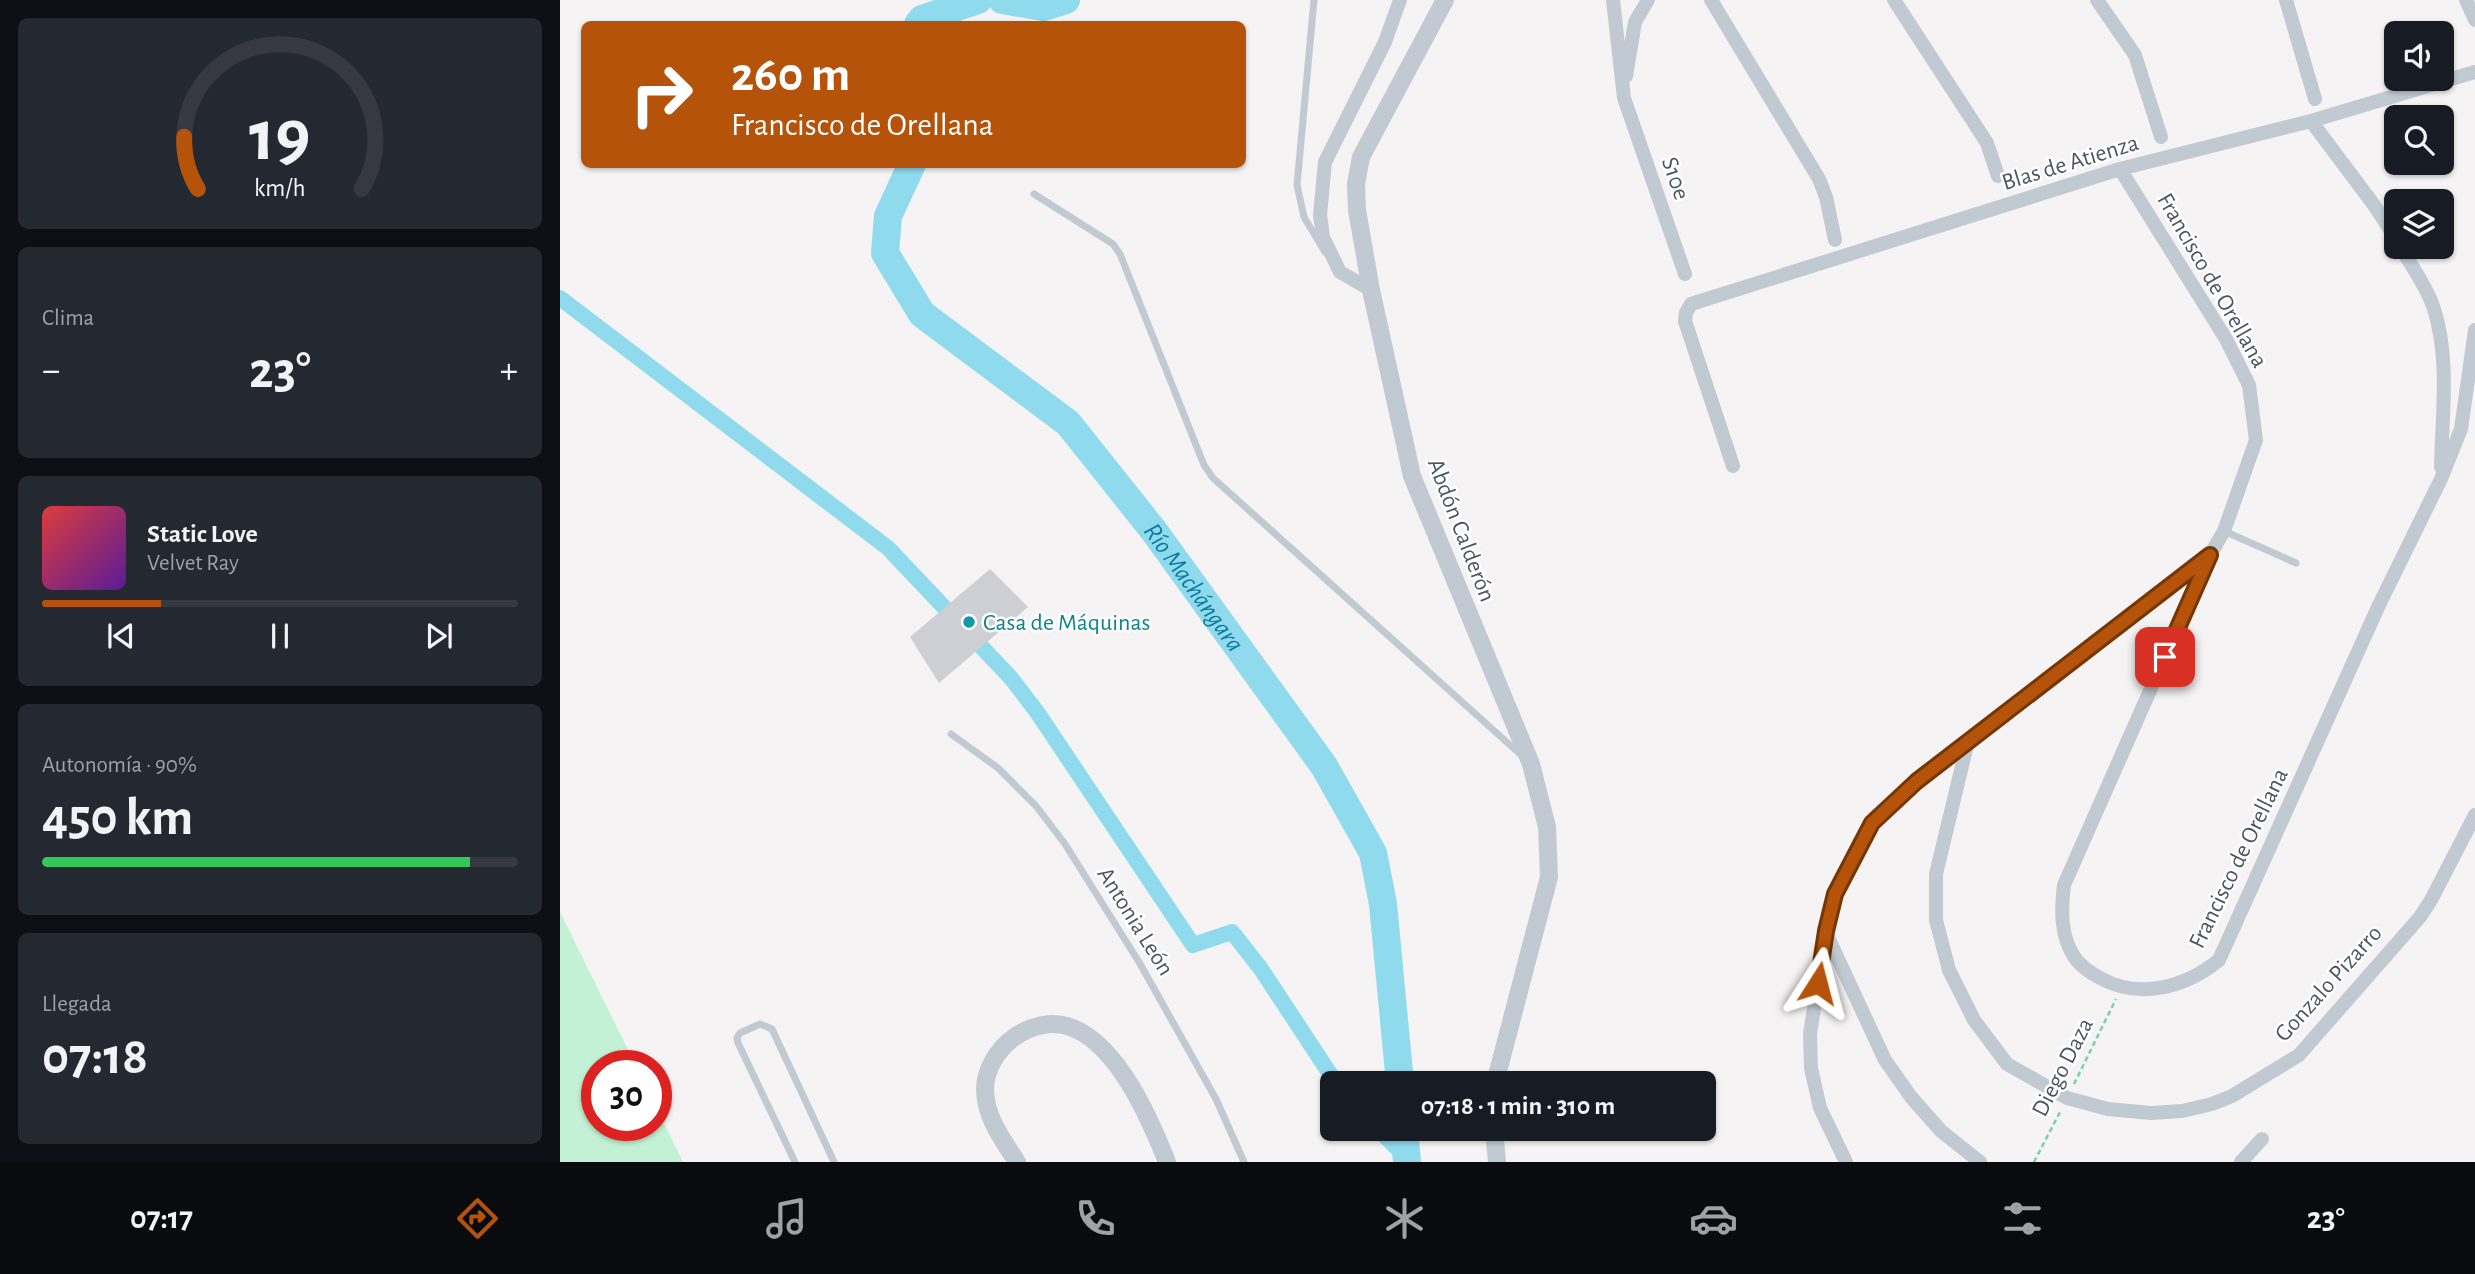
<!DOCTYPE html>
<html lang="es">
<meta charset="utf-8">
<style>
:root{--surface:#171b24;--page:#242831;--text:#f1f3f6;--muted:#9ea1a6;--line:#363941;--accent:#b45309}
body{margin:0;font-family:"Alegreya Sans",sans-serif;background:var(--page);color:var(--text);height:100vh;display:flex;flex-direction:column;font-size:26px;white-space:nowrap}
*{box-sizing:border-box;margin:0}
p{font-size:23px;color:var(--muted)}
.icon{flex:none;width:38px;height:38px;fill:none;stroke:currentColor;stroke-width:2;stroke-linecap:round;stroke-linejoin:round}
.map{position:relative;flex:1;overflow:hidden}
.details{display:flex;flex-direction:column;gap:18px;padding:18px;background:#0d0f14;width:560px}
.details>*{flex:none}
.hud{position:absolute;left:21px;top:21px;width:665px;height:147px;border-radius:10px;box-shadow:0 2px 5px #0004;background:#b45309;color:#fff;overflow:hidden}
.controls{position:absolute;left:1824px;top:21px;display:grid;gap:14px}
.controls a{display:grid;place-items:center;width:70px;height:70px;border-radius:10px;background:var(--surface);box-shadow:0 2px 5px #0004;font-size:35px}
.speed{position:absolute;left:21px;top:1050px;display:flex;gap:14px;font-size:35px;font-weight:700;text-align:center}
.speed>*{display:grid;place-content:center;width:91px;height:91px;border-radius:50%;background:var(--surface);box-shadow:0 2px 5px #0004;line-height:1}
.speed .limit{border:10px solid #d22;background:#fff;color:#111}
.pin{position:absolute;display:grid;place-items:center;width:60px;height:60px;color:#fff;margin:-30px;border-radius:14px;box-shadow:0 4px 10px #0006}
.me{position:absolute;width:77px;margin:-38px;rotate:9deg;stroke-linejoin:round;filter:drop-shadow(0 0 5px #0008)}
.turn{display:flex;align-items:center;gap:24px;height:147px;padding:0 35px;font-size:32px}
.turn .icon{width:91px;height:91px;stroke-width:2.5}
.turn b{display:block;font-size:49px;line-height:60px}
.big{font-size:52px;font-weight:700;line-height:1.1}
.details .widget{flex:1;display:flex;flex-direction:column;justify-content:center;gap:10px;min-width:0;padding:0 24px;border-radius:10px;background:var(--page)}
.details .dial{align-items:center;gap:0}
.dial svg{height:182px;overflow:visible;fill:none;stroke:var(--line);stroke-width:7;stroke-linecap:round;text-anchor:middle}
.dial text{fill:var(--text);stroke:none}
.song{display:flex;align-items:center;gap:21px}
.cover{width:84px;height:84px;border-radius:10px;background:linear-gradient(135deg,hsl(0 70% 55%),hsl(270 70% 35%))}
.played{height:7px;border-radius:4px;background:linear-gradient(90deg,var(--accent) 25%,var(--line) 25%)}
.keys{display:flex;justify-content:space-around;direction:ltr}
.heat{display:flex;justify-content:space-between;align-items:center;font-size:38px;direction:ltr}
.charge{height:10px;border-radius:5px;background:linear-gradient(90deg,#34c759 90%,var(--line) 0)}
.trip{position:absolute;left:760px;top:1071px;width:396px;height:70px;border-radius:10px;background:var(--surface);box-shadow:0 2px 5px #0004;font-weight:700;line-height:70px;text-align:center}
.dock{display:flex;height:112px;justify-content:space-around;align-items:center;background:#090b0e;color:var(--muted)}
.dock .icon{width:49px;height:49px}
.dock .current{color:var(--accent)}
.dock b{font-size:32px;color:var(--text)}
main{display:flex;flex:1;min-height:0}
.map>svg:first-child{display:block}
</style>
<main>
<section class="details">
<div class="widget dial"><svg viewBox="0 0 100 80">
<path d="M14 69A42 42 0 1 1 86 69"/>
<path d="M14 69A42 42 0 0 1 8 46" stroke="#b45309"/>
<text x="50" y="56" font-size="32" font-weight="700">19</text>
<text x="50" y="72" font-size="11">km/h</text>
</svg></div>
<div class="widget"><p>Clima</p>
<div class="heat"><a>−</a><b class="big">23°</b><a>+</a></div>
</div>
<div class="widget">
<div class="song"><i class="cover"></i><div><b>Static Love</b><p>Velvet Ray</p></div></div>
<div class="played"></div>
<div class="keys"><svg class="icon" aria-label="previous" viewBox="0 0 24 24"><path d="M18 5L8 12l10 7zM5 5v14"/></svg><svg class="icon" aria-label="pause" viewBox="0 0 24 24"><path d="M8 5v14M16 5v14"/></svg><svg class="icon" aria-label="next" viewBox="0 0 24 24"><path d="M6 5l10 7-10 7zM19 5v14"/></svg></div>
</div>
<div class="widget"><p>Autonomía · 90%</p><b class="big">450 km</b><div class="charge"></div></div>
<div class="widget"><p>Llegada</p><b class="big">07:18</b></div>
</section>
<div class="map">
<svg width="1915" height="1162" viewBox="0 0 1915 1162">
<rect width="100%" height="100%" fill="#f5f3f3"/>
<path fill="#c3f1d5" d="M 0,912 L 76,1066 L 37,1066 L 37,1125 L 96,1125 L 96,1107 L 123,1162 L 0,1162 Z"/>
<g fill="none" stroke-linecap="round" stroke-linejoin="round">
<path stroke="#90daee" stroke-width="16" d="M 0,298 L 328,548 L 451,678 L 477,712 L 633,945 L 672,932 L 701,969 L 776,1083
M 818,1129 L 846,1157"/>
<g stroke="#90daee" stroke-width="28">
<path d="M 442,0 L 483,7 L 506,0"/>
<path d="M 358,24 L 362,19 L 418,0"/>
<path id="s1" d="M 352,164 L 328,216 L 325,253 L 362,314 L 508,423 L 594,531 L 764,766 L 813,853 L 823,904 L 840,1083"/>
<path d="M 844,1129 L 847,1162"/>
</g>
</g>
<path fill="#cdcfd5" d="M 430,569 L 468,607 L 379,683 L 350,637 Z"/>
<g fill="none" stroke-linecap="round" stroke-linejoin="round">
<path stroke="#7ad0a6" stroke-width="2.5" stroke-dasharray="5 3.5" stroke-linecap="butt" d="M 1514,1084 L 1556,999
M 1474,1162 L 1500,1112"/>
<path stroke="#c1cad2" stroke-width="7" d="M 754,0 L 737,185 L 744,217 L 765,252
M 474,194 L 553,244 L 560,254 L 644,465 L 653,478 L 960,754
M 1664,531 L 1736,563
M 391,734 L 438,768 L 476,806 L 505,844 L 579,962 L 656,1099 L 684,1162
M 235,1162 L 178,1043 L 177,1038 L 180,1033 L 200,1024 L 212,1029 L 274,1162"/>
<path stroke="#c1cad2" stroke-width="14" d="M 1053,0 L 1064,98 L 1125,274
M 1151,0 L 1259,179 L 1266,197 L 1275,240
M 1334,0 L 1427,143 L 1438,176
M 1537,0 L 1575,55 L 1601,137
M 1726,0 L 1755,99
M 1906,0 L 1915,20
M 1066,76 L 1075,22 L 1088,0
M 1751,121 L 1814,205 L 1836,239
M 1560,169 L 1666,339 L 1689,385 L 1696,440 L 1664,531 L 1650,555 L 1504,885 C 1501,910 1500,936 1515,958 C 1521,967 1531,973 1540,978 C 1580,1000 1626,987 1659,960 L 1819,605 L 1881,479 L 1901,429 L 1915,330
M 1840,247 C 1852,266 1867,288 1874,309 C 1890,359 1882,415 1881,467
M 811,290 L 780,272 L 763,237 L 760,215 L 765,162 L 825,42 L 840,0
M 1173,466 L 1125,321 L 1126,313 L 1131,304 L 1560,169 L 1751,121 L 1915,72
M 1407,745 L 1376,874 L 1376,920 L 1389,970 L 1414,1020 L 1447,1064 L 1507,1098 L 1548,1109 L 1591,1113 L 1622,1111 L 1652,1104 L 1672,1096 L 1739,1055 L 1860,917 L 1871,900 L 1915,815
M 1266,933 L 1325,1060 L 1351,1097 L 1381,1131 L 1420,1162
M 1286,1162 L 1260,1108 L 1251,1068 L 1250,1034 L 1266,931 L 1275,894 L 1313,823 L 1357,781 L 1649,556
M 1681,1162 L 1702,1139"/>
<path stroke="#c1cad2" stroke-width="18" d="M 885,0 L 801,157 L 796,184 L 797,210 L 811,290 L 852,476 L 971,764 L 987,827 L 989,877 L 935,1083
M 934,1129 L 937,1162
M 457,1162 C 443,1140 425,1117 425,1089 C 426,1048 473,1012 513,1028 C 559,1047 590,1119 607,1162"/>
</g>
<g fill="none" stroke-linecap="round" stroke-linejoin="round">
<defs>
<path id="route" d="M 1258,983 L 1266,931 L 1275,894 L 1312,823 L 1357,781 L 1650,555 L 1605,657"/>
</defs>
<use href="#route" stroke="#753606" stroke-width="18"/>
<use href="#route" stroke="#b45309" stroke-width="12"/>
</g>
<circle fill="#0f9aa8" stroke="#fff" stroke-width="2.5" cx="409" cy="622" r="7"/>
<g text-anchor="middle" stroke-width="5" stroke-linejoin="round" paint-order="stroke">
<g font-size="24" fill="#4a5661" stroke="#fff">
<text transform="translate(1510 162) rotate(-17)" y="8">Blas de Atienza</text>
<text transform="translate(1116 178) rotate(71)" y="8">S10e</text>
<text transform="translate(1653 280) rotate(60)" y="8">Francisco de Orellana</text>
<text transform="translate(902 530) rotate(69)" y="8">Abdón Calderón</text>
<text transform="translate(1678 858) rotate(-64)" y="8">Francisco de Orellana</text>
<text transform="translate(576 921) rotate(58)" y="8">Antonia León</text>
<text transform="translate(1768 983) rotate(-48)" y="8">Gonzalo Pizarro</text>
<text transform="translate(1502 1067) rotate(-63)" y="8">Diego Daza</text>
</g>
<g font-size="24" fill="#0d838f" stroke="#fff" text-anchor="start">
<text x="423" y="630">Casa de Máquinas</text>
</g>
<g font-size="26" font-style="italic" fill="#0c7c9b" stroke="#fff">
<text dy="9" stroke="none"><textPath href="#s1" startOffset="555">Río Machángara</textPath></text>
</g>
</g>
</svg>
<div class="controls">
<a><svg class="icon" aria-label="sound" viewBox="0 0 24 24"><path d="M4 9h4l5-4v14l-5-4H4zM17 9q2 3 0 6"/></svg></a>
<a><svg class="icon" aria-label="search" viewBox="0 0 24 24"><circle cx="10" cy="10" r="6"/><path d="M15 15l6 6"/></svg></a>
<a><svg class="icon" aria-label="layers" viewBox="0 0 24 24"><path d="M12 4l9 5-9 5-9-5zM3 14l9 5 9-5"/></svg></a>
</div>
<div class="speed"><div class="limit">30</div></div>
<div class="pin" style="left:1605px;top:657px;background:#d93025"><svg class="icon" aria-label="arrive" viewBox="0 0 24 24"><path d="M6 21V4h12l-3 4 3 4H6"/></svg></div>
<svg class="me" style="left:1258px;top:983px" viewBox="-20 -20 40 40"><path d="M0-17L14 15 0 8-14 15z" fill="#b45309" stroke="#fff" stroke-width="4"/></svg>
<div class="trip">07:18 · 1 min · 310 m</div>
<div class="hud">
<div class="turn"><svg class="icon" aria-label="right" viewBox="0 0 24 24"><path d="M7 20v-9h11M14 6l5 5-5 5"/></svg><div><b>260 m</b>Francisco de Orellana</div></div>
</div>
</div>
</main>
<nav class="dock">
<b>07:17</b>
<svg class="icon current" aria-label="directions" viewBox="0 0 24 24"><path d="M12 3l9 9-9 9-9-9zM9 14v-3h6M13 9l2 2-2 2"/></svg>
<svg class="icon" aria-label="music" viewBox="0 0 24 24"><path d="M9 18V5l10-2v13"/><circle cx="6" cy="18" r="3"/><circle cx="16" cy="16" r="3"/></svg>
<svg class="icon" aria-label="phone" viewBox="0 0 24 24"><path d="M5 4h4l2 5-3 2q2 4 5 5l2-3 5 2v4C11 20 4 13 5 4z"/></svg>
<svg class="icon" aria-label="climate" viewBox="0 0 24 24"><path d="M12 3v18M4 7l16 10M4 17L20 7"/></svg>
<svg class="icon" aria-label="car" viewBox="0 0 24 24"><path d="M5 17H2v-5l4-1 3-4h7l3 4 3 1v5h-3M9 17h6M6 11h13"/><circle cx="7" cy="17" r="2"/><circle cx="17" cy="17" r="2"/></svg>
<svg class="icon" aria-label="filters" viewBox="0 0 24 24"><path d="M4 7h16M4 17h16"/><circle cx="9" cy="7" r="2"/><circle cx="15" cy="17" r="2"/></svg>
<b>23°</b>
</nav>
